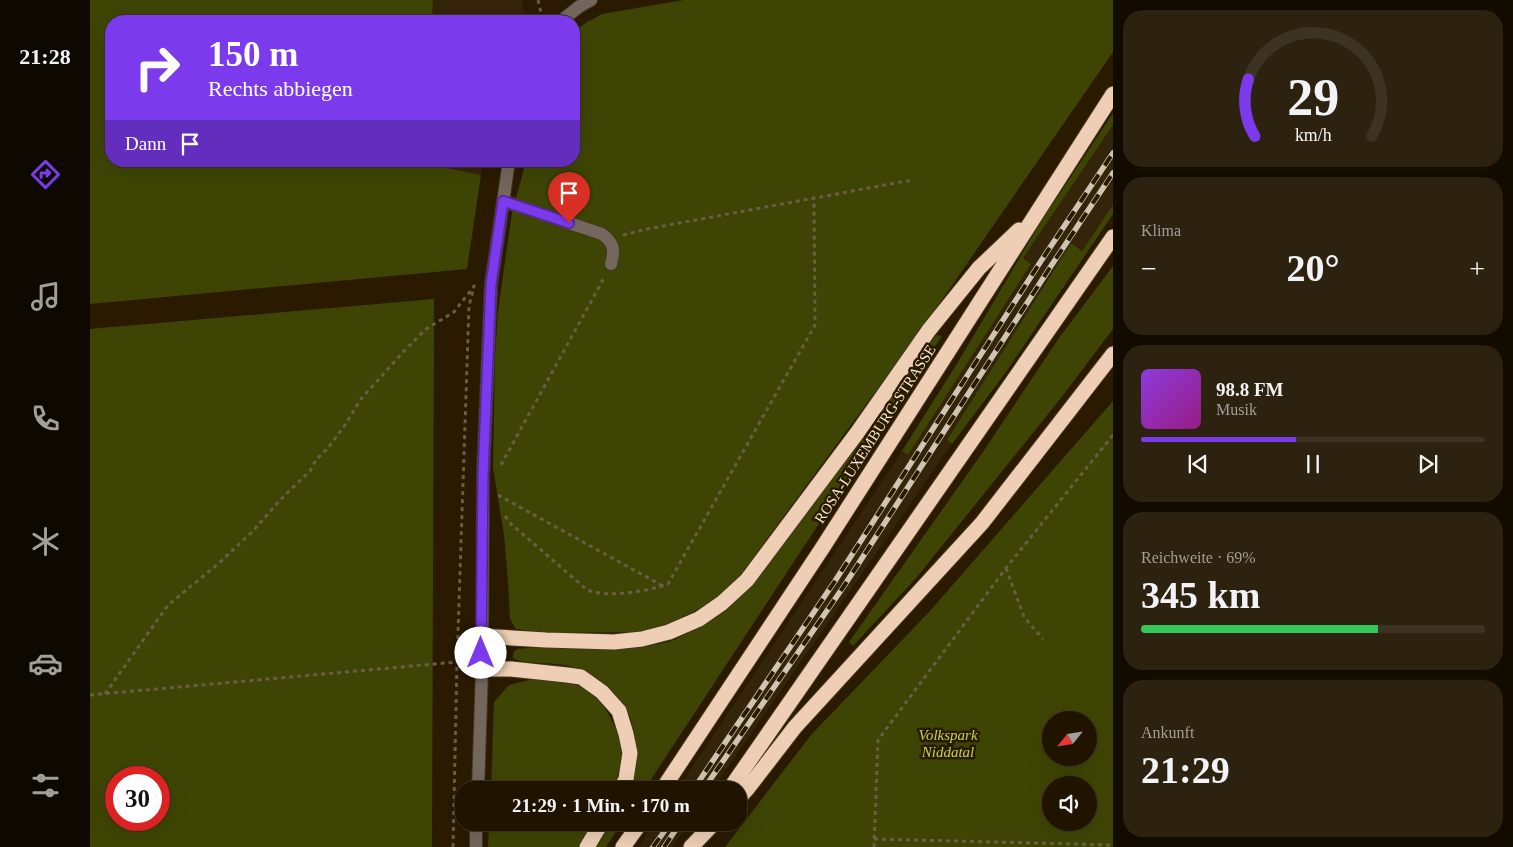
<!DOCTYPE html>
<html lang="de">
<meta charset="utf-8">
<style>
:root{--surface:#201400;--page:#2d210f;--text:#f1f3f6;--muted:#a29e99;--line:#3d3322;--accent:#7c3aed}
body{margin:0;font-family:"Times New Roman",serif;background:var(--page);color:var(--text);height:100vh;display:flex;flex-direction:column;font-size:19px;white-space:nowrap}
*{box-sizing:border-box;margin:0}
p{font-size:16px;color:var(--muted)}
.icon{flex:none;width:28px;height:28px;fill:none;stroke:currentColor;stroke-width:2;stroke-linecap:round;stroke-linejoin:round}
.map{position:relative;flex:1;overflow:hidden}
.details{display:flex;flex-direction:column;gap:10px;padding:10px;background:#120b00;width:400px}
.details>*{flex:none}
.banner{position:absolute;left:15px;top:15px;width:475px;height:152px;border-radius:20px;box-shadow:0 5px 20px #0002,0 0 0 1px var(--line);background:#7c3aed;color:#fff;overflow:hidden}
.needle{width:32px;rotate:240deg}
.buttons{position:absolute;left:952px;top:711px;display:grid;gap:10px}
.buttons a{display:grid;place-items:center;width:55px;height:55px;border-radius:50%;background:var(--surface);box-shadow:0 5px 20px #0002,0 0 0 1px var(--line);font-size:25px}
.speed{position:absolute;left:15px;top:766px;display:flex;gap:10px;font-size:25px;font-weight:700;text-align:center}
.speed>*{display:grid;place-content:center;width:65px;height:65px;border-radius:50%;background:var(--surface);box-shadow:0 5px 20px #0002,0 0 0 1px var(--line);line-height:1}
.speed .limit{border:8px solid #d22;background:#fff;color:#111}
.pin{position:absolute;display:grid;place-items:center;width:42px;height:42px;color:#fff;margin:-51px -21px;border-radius:50% 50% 50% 0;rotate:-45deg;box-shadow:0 0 5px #0007}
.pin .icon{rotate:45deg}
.me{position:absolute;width:55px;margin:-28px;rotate:0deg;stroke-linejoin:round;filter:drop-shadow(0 0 4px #0008)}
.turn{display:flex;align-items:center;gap:18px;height:105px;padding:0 20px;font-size:22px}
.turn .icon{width:65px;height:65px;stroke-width:2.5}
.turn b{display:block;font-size:35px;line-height:42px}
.then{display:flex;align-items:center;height:48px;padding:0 20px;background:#0003;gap:10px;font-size:19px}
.big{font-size:38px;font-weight:800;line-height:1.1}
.details .tile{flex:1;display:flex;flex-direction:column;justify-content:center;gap:8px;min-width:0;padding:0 18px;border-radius:20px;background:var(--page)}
.details .dial{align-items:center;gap:0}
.dial svg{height:130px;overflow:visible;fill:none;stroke:var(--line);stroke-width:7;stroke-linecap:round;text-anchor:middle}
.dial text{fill:var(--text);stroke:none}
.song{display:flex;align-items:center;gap:15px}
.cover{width:60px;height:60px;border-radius:8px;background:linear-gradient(135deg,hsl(270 70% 55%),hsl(310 70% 35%))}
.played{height:5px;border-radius:2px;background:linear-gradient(90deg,var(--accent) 45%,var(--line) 45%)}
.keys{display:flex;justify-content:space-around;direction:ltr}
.heat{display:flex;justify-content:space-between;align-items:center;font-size:28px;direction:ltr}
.charge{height:8px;border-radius:4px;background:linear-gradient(90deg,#34c759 69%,var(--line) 0)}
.trip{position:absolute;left:365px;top:781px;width:292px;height:50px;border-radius:20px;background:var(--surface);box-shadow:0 5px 20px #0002,0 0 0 1px var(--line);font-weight:800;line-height:50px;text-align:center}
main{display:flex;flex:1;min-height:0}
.dock{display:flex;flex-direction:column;width:90px;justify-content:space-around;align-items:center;background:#0d0800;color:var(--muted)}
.dock .icon{width:35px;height:35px}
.dock .selected{color:var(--accent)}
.dock b{font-size:22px;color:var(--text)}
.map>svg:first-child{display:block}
</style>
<main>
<nav class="dock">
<b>21:28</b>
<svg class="icon selected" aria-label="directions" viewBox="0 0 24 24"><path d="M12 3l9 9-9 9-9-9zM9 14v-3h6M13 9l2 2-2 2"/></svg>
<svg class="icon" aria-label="music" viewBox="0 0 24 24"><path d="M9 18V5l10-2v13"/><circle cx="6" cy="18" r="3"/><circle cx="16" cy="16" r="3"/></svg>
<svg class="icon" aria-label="phone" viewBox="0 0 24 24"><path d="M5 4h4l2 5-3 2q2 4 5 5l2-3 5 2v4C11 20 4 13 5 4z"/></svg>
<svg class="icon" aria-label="climate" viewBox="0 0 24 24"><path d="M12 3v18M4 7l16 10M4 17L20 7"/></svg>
<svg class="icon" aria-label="car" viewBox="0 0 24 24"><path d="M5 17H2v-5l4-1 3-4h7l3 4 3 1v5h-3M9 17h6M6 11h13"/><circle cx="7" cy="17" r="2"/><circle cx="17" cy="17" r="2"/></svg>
<svg class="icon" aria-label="filters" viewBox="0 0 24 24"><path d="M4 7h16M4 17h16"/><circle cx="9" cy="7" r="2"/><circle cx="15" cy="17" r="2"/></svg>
</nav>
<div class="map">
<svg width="1023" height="847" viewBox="0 0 1023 847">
<rect width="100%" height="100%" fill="#2a1b00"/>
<path fill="#342409" d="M 343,0 L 432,0 L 435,20 L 342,21 Z
M 1023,125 L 1023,205 L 992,251 L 981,243 L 857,440 L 862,444 L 622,790 L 587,790 L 812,451 L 817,454 L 941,264 L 933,258 Z
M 334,161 L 392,161 L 391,175 L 333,163 Z
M 565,823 L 565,822 L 599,823 L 582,847 L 548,847 Z"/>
<path fill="#3e4504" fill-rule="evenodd" d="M 0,0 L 343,0 L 342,21 L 21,21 L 21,161 L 334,161 L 334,163 L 391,175 L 377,269 L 0,304 Z
M 594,0 L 1023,0 L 1023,52 L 834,326 L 651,574 L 627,598 L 603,612 L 579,624 L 550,632 L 457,633 L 426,629 L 420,619 L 418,581 L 414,535 L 403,467 L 405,357 L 408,311 L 422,213 L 436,161 L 484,161 L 484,32 L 494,24 L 512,14 Z
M 1023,113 L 1023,125 L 933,258 L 941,264 L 818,455 L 812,451 L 868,362 L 949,225 Z
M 1023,205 L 1023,214 L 916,372 L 862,444 L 857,440 L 981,243 L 992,251 Z
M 1023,266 L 1023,329 L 971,398 L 827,577 L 763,646 L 759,642 L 895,449 L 969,338 Z
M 344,299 L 342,847 L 0,847 L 0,329 ZM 26,778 L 69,778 L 69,820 L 26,820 Z
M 846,335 L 852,336 L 554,790 L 538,790 C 540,779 544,768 546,757 C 548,744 542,719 536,708 C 525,690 499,671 479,666 C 464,662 434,665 423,658 L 423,653 L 427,649 L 451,647 L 524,650 L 555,647 L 582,641 L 612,626 L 635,611 L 663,583 L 772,438 Z
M 1023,401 L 1023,847 L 635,847 L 721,735 L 840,611 ZM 961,720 L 999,720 L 999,758 L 961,758 ZM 961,785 L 999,785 L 999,822 L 961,822 Z
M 440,680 C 455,680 471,680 486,685 C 511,692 532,731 531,756 C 530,768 527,779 523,790 L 401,790 L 404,702 L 419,685 Z
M 399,823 L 504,823 L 488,847 L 398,847 Z
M 521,823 L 532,823 L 516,847 L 507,847 Z"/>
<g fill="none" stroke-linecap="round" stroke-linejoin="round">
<defs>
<path id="minor" d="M 471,21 L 490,6 L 501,0
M 413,201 L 512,234 C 524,243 525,250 521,264
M 388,790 L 392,669 L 393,475 L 401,284 L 419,161
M 386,847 L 386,822"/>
<path id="highway" d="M 391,636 L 456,640 L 524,642 L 552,639 L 579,632 L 609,619 L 632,603 L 657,580 L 767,433 L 839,330 L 889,268 L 929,230
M 392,669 L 421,669 L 477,675 L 491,677 L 512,692 L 529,711 L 536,734 L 540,753 L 536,779 L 530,790
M 572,790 L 733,547 L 1023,94
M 639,790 L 1023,237
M 649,798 L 658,788 L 705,727 L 892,523 L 1023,354
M 497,847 L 512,822
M 533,847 L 551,822
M 601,847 L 625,822"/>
</defs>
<use href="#minor" stroke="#46381e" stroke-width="14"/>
<use href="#highway" stroke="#46381e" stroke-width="17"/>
<path stroke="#6a5c45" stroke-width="3" stroke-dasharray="4 4" stroke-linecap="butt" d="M 448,0 L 452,17 L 448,21
M 533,235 L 557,229 L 822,180
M 411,465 L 514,278
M 408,495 L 573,586
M 415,516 L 421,524 L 496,589 C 514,599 559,591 578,584 L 725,325 L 724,198
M 916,568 L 934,617 L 953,639
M 15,694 L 78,605 L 128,564 L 162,532 L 193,497 L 220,471 L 226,460 L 238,448 L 253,428 L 271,399 L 314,351 L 336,329 L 364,312 L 385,285
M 0,695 L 367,662
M 784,839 L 1023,845
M 363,847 L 367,662 L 379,306 L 383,290
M 784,847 L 788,740 L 916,568 L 1023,435"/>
<use href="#minor" stroke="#73675d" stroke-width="12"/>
<use href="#highway" stroke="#eecfb5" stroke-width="15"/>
<defs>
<path id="rail" d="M 603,790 L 745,581 L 951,261 L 1023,153
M 613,790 L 754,586 L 961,266 L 1023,173
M 563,847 L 581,822
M 574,847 L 591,822"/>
</defs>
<use href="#rail" stroke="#d0c5b3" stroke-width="5.5"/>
<use href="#rail" stroke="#2a1b00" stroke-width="4" stroke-dasharray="11" stroke-linecap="butt"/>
</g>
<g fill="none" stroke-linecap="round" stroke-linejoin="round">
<defs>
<path id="route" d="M 391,653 L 393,475 L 401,284 L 413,201 L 479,223"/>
</defs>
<use href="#route" stroke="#51269a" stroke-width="12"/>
<use href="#route" stroke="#7c3aed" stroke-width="9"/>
</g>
<g text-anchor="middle" stroke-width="5" stroke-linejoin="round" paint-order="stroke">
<g font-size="15" fill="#f2e7d7" stroke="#2a1b00">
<text transform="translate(785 434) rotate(-57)" y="5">ROSA-LUXEMBURG-STRASSE</text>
</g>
<g font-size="15" font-style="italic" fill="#c0d34b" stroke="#2a1b00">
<text x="858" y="740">Volkspark<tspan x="858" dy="17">Niddatal</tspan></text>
</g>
</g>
</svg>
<div class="buttons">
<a><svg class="needle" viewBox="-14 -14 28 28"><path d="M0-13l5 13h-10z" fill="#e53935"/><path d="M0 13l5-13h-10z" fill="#a29e99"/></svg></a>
<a><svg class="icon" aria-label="sound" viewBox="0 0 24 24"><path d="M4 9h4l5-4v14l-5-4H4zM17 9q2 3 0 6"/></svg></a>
</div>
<div class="speed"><div class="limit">30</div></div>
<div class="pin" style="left:479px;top:223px;background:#d93025"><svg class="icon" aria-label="arrive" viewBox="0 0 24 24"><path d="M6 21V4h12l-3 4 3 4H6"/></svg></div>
<svg class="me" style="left:391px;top:653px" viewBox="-20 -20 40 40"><circle r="19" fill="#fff"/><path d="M0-13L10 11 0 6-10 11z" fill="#7c3aed"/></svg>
<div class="trip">21:29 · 1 Min. · 170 m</div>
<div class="banner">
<div class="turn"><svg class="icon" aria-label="right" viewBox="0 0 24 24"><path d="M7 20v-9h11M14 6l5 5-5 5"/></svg><div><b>150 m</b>Rechts abbiegen</div></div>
<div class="then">Dann<svg class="icon" aria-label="arrive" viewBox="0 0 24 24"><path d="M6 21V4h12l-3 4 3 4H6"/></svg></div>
</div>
</div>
<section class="details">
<div class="tile dial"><svg viewBox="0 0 100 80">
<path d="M14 69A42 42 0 1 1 86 69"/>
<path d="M14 69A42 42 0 0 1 10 34" stroke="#7c3aed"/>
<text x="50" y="56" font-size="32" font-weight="700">29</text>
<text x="50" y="72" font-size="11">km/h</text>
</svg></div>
<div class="tile"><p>Klima</p>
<div class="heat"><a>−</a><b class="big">20°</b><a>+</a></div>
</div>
<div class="tile">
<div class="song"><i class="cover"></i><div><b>98.8 FM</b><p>Musik</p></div></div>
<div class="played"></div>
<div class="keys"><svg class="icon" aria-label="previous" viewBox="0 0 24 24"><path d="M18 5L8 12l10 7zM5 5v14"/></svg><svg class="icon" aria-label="pause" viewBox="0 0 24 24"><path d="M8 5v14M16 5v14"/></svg><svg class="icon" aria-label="next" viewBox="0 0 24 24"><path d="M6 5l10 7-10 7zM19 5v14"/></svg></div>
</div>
<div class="tile"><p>Reichweite · 69%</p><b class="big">345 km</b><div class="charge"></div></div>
<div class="tile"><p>Ankunft</p><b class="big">21:29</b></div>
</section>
</main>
